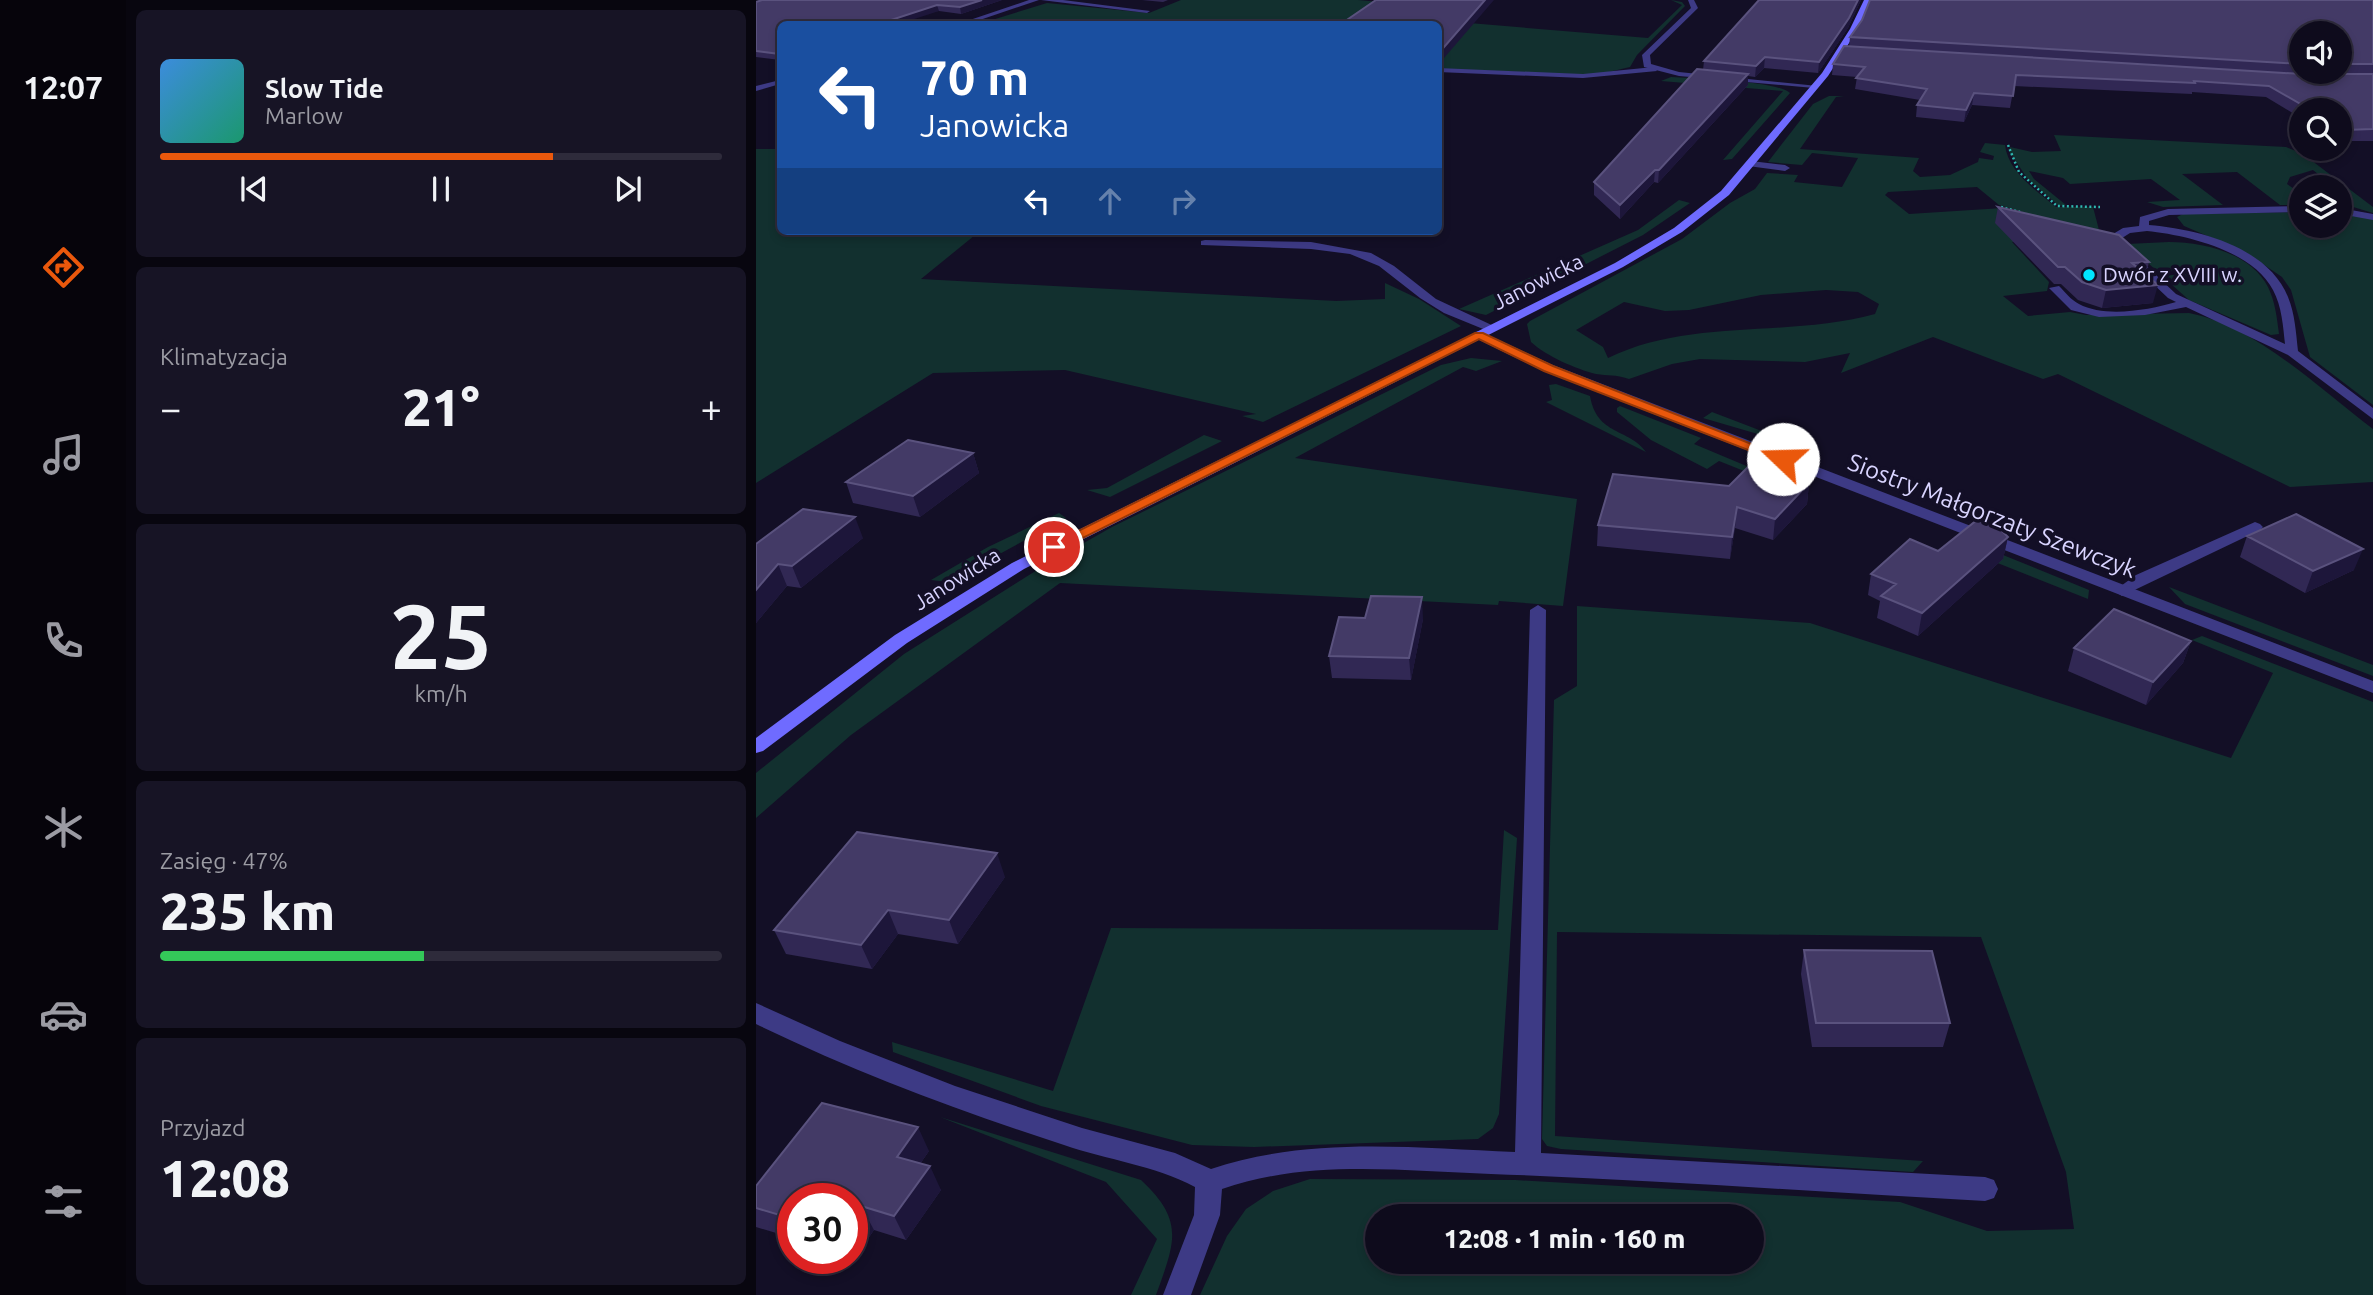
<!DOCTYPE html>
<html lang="pl">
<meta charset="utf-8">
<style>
:root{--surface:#0e0b1c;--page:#171425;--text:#f1f3f6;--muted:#9b9ba3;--line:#2e2b3b;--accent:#ea580c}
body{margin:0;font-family:Ubuntu,sans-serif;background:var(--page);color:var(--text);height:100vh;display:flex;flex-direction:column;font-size:26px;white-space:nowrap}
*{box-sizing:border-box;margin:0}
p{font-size:23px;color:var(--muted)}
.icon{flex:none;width:38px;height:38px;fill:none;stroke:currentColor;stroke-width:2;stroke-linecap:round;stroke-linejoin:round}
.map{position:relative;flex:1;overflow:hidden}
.panel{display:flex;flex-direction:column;gap:10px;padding:10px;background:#08060f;width:630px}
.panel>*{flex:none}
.guide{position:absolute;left:21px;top:21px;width:665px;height:214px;border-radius:10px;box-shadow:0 4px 10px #0003,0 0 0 2px var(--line);background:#1a4fa0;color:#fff;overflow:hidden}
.buttons{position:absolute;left:1533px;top:21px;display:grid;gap:14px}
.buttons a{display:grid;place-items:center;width:63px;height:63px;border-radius:50%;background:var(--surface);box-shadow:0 4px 10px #0003,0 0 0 2px var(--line);font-size:35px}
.speed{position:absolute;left:21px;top:1183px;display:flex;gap:14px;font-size:35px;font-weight:700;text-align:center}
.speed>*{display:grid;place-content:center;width:91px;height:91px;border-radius:50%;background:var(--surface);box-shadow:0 4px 10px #0003,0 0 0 2px var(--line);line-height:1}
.speed .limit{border:10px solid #d22;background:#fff;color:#111}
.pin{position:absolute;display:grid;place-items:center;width:60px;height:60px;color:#fff;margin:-30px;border:4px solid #fff;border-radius:50%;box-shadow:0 2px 7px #0007}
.me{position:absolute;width:77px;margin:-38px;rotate:291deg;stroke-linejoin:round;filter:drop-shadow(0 0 5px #0008)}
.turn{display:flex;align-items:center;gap:24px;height:147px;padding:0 28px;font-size:32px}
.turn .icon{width:91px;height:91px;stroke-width:2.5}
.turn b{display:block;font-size:49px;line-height:60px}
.lanes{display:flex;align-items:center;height:66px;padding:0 28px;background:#0003;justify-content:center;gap:35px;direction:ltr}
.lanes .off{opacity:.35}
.big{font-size:52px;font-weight:800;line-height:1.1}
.panel .card{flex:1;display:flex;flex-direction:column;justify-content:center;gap:10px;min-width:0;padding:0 24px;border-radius:10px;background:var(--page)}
.panel .dial{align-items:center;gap:0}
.dial b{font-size:91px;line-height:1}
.song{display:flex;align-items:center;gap:21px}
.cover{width:84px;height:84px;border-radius:10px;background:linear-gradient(135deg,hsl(210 70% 55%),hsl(160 70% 35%))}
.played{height:7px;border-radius:4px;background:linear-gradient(90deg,var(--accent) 70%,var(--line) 70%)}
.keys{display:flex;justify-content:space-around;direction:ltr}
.heat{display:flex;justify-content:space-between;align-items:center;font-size:38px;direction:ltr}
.charge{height:10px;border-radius:5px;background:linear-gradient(90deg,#34c759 47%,var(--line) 0)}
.trip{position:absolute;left:609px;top:1204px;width:399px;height:70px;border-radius:35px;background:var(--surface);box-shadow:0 4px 10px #0003,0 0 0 2px var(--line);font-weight:800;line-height:70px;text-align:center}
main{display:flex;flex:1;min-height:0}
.menu{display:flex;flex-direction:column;width:126px;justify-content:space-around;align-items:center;background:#06040b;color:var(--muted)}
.menu .icon{width:49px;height:49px}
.menu .selected{color:var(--accent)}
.menu b{font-size:32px;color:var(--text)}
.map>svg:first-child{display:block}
</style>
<main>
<nav class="menu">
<b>12:07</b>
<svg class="icon selected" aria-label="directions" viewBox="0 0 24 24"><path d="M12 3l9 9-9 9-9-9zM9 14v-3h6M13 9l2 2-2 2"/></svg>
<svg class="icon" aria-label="music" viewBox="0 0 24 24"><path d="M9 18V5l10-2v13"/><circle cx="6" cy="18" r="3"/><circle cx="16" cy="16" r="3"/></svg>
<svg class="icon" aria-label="phone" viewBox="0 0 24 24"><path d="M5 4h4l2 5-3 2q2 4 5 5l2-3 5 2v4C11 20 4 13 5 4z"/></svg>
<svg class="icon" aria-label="climate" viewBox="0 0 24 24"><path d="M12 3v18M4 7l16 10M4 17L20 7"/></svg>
<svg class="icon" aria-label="car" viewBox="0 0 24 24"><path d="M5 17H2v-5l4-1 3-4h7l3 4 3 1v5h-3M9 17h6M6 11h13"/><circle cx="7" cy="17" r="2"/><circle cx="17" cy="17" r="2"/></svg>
<svg class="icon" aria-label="filters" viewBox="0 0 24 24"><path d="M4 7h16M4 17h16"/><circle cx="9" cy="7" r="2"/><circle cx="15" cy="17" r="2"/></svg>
</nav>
<section class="panel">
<div class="card">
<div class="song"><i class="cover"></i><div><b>Slow Tide</b><p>Marlow</p></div></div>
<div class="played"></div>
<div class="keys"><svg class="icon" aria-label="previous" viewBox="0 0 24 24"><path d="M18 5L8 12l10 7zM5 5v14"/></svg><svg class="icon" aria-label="pause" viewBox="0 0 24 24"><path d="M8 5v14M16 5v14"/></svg><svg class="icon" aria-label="next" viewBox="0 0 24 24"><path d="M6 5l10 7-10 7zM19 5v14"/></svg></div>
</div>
<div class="card"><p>Klimatyzacja</p>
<div class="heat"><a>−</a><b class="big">21°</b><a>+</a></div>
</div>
<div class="card dial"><b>25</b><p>km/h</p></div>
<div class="card"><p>Zasięg · 47%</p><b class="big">235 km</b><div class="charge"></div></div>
<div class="card"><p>Przyjazd</p><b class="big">12:08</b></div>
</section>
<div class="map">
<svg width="1617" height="1295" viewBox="0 0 1617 1295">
<rect width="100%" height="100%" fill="#130f26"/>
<path fill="#12302f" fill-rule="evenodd" d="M 425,0 L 602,0 L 646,4 L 629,16 L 892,38 L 926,5 L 915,0 L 926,2 L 929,6 L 881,55 L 874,67 L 840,75 L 683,69 L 682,24 L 223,24 L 291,3 L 393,13 Z
M 915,77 C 938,78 1022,81 1034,93 L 976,159 L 967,160 L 1027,91 L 905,81 Z
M 1073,96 L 1088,96 L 1080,97 L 1044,149 L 1163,158 L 1157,171 L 1164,177 L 1194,175 L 1222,162 L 1223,158 L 1237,160 L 1238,156 L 1224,152 L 1229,143 L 1249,145 C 1252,172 1281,191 1300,207 L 1337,207 L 1343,230 L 1337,233 L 1243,205 L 1221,187 L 1132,192 L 1129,195 L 1153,214 L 1247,208 L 1331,233 L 1340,239 L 1256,242 L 1293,282 L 1291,291 L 1247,296 L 1272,316 L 1314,312 L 1330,315 L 1433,313 C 1500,326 1564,389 1617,429 L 1617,482 L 1534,487 L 1302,374 L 1287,379 L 1177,337 L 1085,373 L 1094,353 L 1049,362 L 944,359 L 916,364 L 873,379 C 859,374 852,376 840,374 C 820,369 790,356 775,342 L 771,324 L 774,321 L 926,239 L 974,203 L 999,189 L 1011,173 L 1042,175 L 1038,182 L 1086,187 L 1102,158 L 1056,153 L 1046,165 L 1012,162 L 1057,104 ZM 1070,290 L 1102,292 L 1123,304 L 1119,314 C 1032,338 934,318 852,358 L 847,347 L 820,330 L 868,302 L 909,311 L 933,310 L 1005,295 Z
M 1298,135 L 1530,147 L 1547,154 L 1617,207 L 1617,213 L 1584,203 L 1584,196 L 1588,196 L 1584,187 L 1578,187 L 1557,170 L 1534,177 L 1531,184 L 1545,194 L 1545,205 L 1524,205 L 1481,172 L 1426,174 L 1467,205 L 1407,207 L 1391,202 L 1424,200 L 1395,179 L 1314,184 L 1307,178 L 1273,171 L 1278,179 L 1310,205 L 1303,206 L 1271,178 L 1253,151 L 1254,147 L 1276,152 L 1305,151 Z
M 0,149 L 24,149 L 24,231 L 224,231 L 165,279 L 580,301 L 629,299 L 629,283 L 663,299 L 705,326 L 507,422 L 486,416 L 500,414 L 309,370 L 177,373 L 0,483 Z
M 923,200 L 934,203 L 887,235 L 730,315 L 703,309 L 882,230 Z
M 1545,212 L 1545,226 L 1584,226 L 1584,213 L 1617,218 L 1617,405 L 1554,357 L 1535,290 L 1526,277 L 1489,252 L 1428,226 L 1421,217 L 1427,214 Z
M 1413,242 C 1447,242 1495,253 1512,287 C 1519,301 1521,318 1523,334 L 1515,335 L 1433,300 L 1406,276 L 1438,273 L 1434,270 L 1402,272 L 1371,244 Z
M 715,358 L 746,361 L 720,371 L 707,367 L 539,458 L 821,499 L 807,606 L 743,601 L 742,605 L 304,583 L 95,735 L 0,818 L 0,773 L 148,654 L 289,565 L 356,527 L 685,365 Z
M 800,384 L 834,396 C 841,436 873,428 890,452 L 790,402 L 796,400 L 793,385 Z
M 864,406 L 945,438 L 938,444 L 1012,475 L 1008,479 L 963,461 L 951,469 L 895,440 L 861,412 L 861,408 Z
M 956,412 L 1050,448 L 947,418 Z
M 448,435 L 466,441 L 354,497 L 331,490 L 351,488 Z
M 303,513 L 310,518 L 192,582 L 175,580 L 232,547 Z
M 1247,555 L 1333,590 L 1332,599 L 1239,562 Z
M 1413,587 L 1617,665 L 1617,676 L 1429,604 Z
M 821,606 L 1054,623 L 1475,758 L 1517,673 L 1436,640 L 1446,636 L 1617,702 L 1617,1295 L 444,1295 L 471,1236 L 490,1209 L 517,1191 L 554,1179 L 759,1180 L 1144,1202 L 1231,1231 L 1318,1229 L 1310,1172 L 1225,937 L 801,932 L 799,1136 L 1167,1161 L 1157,1172 L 805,1149 L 791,1146 L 786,1139 L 798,700 L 821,686 ZM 621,1216 L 996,1216 L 996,1262 L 621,1262 Z
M 748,830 L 761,838 L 743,1114 L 737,1128 L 722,1139 L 498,1147 L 436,1145 L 285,1106 L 137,1052 L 136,1042 L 297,1091 L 355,928 L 742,930 Z
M 184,1117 L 385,1180 C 429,1221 419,1242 400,1295 L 375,1295 L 401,1239 L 350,1182 Z"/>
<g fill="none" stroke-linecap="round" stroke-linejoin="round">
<path stroke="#2fb8b0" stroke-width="2.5" stroke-dasharray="2 2.5" stroke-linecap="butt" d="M 1252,145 L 1263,172 L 1301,206 L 1344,207
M 1245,207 L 1264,212"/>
<path fill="#3d3a85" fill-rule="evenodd" d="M 273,0 L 283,0 L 212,24 L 202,24 Z
M 285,0 L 307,0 L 394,11 L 391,13 Z
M 898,67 L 901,71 L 827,78 L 682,72 L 682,68 L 827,74 Z
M 24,80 L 24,84 L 0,91 L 0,86 Z
M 995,161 L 1029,165 L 1034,168 L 1029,171 L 992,166 L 990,164 Z
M 1545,206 L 1545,212 L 1413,215 L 1393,221 L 1393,225 C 1442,229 1512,247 1532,297 C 1539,314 1540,333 1542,351 L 1617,408 L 1617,419 L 1532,355 L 1430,307 L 1389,315 L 1343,317 L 1315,310 L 1293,288 L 1303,286 C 1309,292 1315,300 1323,304 C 1349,318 1393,310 1420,302 L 1412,298 L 1352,241 L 1352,237 L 1367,228 L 1383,226 L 1384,217 L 1412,209 ZM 1391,231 C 1431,235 1497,251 1517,290 C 1526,307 1527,326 1529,344 L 1420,294 L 1363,240 L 1374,233 Z
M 1584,208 L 1617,214 L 1617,220 L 1584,214 Z
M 449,240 L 555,242 L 615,253 L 638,266 L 680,299 L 742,328 L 732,331 L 688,313 L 664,298 L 623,266 L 594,254 L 555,249 L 445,245 L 445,241 Z
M 1499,522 L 1504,524 L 1507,527 L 1504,530 L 1366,596 L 1358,591 L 1380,575 Z"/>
<path fill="#3d3a85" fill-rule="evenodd" d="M 932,0 L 938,0 L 942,8 L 894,55 L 895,64 L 923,72 L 1062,86 L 1058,88 L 923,76 L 888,67 L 886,55 L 935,8 Z
M 723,331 L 797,365 L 1617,681 L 1617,693 L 787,371 L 719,338 L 719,332 Z
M 782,605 L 790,610 L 785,1153 L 1229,1177 L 1238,1180 L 1242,1189 L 1238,1198 L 1229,1201 C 1064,1192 900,1180 735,1174 C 646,1171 552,1159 466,1189 L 464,1215 L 435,1295 L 407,1295 L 438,1215 L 439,1187 C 398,1165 351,1160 308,1145 C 203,1111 99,1072 0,1024 L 0,1003 L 84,1041 L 199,1086 L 326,1128 L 419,1153 L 455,1169 C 553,1136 657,1148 759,1152 L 774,610 Z"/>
<path fill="#6f6bff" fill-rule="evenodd" d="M 1108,0 L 1114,0 L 1102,29 L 1072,76 L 973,195 L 926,232 L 867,267 L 268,569 L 151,643 L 7,751 L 0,753 L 0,738 L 139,635 L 256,563 L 859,263 L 918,228 L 965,191 L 1066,73 L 1094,29 Z"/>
</g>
<path fill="#312854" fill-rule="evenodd" d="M 246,0 L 205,14 L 183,11 L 24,24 L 24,60 L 0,57 L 0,2 Z
M 386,0 L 412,0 L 407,2 Z
M 1003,0 L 1105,0 L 1092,28 L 1062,73 L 1008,68 L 999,77 L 992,76 L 992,85 L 902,183 L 898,182 L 864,219 L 838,195 L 838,182 L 947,70 L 948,61 Z
M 1617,0 L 1617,141 L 1584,141 L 1584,110 L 1545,110 L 1545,118 L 1510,97 L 1436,92 L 1436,94 L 1258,86 L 1254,108 L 1216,105 L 1208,122 L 1160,117 L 1161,105 L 1164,100 L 1099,89 L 1101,77 L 1076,75 L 1077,64 L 1093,47 L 1094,37 L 1106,20 ZM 1545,33 L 1584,33 L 1584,72 L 1545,72 Z
M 1242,207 L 1393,262 L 1390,275 L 1397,303 L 1346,308 L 1322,300 L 1305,284 L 1298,284 L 1239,223 Z
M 217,453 L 223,473 L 164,517 L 97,503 L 90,482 Z
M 1053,483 L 1051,504 L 1017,540 L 979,528 L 974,559 L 841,546 L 842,525 L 973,486 Z
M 1491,536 L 1598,570 L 1549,593 L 1484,557 Z
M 1252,537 L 1247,559 L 1162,636 L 1121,618 L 1124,601 L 1112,595 L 1115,574 L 1182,551 Z
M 107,538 L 45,588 L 31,586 L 0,623 L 0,544 Z
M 667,619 L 655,680 L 576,678 L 573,656 Z
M 1435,641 L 1427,663 L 1390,705 L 1312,671 L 1318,648 Z
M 249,877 L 202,944 L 142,934 L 116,969 L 30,954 L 18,930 Z
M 1048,950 L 1194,1023 L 1187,1047 L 1056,1047 L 1045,974 Z
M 173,1151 L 164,1164 L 185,1190 L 150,1240 L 118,1230 L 100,1256 L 96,1256 L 96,1199 L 37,1199 L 37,1238 L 0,1227 L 0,1186 Z"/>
<path fill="#1d163a" d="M 226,0 L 246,0 L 205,14 L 204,7 Z
M 729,0 L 738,0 L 682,65 L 682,54 Z
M 1102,0 L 1105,0 L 1092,28 L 1062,73 L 1063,62 Z
M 181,5 L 183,11 L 143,24 L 123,24 Z
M 1009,57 L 1008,68 L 999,77 L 1000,66 Z
M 992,74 L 992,85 L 902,183 L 903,170 Z
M 1218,93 L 1216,105 L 1208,122 L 1210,110 Z
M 899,170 L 898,182 L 864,219 L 864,205 Z
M 1402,285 L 1397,303 L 1346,308 L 1350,290 Z
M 217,453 L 223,473 L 164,517 L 157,496 Z
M 1053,483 L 1051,504 L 1017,540 L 1019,519 Z
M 981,507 L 979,528 L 974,559 L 976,537 Z
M 99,517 L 107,538 L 45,588 L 36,566 Z
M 1252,537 L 1247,559 L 1162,636 L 1166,613 Z
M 1607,549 L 1598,570 L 1549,593 L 1557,571 Z
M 22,564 L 31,586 L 0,623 L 0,590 Z
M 666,597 L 667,619 L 655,680 L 653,658 Z
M 1435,641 L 1427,663 L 1390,705 L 1397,682 Z
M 241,853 L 249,877 L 202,944 L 193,920 Z
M 132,910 L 142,934 L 116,969 L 105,945 Z
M 162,1127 L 173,1151 L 152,1181 L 141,1157 Z
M 174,1166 L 185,1190 L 150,1240 L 138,1216 Z
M 105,1206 L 118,1230 L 100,1256 L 96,1251 L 96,1218 Z"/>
<path fill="#433a66" stroke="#5a527e" stroke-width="2" d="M 6,0 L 226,0 L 204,7 L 181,5 L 123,24 L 24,24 L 24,54 L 0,51 L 0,2 Z
M 620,0 L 729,0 L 682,54 L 682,24 L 585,24 Z
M 1003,0 L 1102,0 L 1093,18 L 1063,62 L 1009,57 L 1000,66 L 948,61 Z
M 1114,0 L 1617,0 L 1617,64 L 1584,64 L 1584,33 L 1545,33 L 1545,64 L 1094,37 L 1106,20 Z
M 1088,46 L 1546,74 L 1617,74 L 1617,129 L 1589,130 L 1584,127 L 1584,110 L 1555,110 L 1513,86 L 1438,81 L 1439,83 L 1260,75 L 1257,96 L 1218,93 L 1210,110 L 1161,105 L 1171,89 L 1100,78 L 1109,67 L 1077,64 Z
M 941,69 L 992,74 L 903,170 L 899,170 L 864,205 L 838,182 Z
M 1242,207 L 1363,235 L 1393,262 L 1376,263 L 1402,285 L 1350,290 L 1326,282 L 1309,267 L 1302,267 Z
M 152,440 L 217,453 L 157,496 L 90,482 Z
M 994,465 L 1053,483 L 1019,519 L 981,507 L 976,537 L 842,525 L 857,474 L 973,486 Z
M 47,509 L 99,517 L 36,566 L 22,564 L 0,590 L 0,544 Z
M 1540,514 L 1607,549 L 1557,571 L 1491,536 Z
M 1221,520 L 1243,528 L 1252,537 L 1166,613 L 1125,596 L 1140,584 L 1115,574 L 1154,539 L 1182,551 Z
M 615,596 L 666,597 L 653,658 L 573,656 L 583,617 L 609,618 Z
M 1358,609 L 1435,641 L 1397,682 L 1318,648 Z
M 101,832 L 241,853 L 193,920 L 132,910 L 105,945 L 18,930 Z
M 1048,950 L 1176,951 L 1194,1023 L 1060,1023 Z
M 66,1103 L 162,1127 L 141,1157 L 174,1166 L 138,1216 L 105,1206 L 96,1218 L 96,1199 L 37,1199 L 37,1219 L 0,1208 L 0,1186 Z"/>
<path fill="#ea580c" stroke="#983908" stroke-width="2" d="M 719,333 L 727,333 L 797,366 L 1034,459 L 1023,462 L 788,371 L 723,339 L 303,550 L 293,550 L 290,547 Z"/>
<circle fill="#00e5ff" stroke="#130f26" stroke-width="2.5" cx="1333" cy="275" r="7"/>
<g text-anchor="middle" stroke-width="7" stroke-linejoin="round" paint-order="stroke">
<g font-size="21" fill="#d9d4ff" stroke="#130f26" text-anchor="start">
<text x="1347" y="282">Dwór z XVIII w.</text>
</g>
<g font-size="21" fill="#d9d4ff" stroke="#130f26">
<text transform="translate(782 282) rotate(-27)" y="7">Janowicka</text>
<text transform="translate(201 579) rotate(-32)" y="7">Janowicka</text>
</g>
<g font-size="24" fill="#d9d4ff" stroke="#130f26">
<text transform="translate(1236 516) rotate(21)" y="8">Siostry Małgorzaty Szewczyk</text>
</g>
</g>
</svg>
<div class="buttons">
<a><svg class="icon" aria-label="sound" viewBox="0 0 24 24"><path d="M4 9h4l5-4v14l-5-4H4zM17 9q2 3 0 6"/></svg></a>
<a><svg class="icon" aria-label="search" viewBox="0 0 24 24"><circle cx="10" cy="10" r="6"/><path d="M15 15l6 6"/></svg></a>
<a><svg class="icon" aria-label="layers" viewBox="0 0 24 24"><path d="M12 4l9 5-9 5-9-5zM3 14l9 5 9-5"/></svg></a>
</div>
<div class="speed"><div class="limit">30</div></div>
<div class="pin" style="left:298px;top:547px;background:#d93025"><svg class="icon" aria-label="arrive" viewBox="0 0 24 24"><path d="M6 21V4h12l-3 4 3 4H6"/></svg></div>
<svg class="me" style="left:1027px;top:459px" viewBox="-20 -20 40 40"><circle r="19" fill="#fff"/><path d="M0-13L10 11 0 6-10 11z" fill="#ea580c"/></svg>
<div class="trip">12:08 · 1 min · 160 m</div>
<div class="guide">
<div class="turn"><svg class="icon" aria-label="left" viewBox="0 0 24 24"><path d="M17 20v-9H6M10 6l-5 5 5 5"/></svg><div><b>70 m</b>Janowicka</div></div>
<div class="lanes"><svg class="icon" aria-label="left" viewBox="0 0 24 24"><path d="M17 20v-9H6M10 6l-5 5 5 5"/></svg><svg class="icon off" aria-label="ahead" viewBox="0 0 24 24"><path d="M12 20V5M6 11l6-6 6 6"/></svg><svg class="icon off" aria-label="right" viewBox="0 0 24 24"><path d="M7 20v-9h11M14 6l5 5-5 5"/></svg></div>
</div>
</div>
</main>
